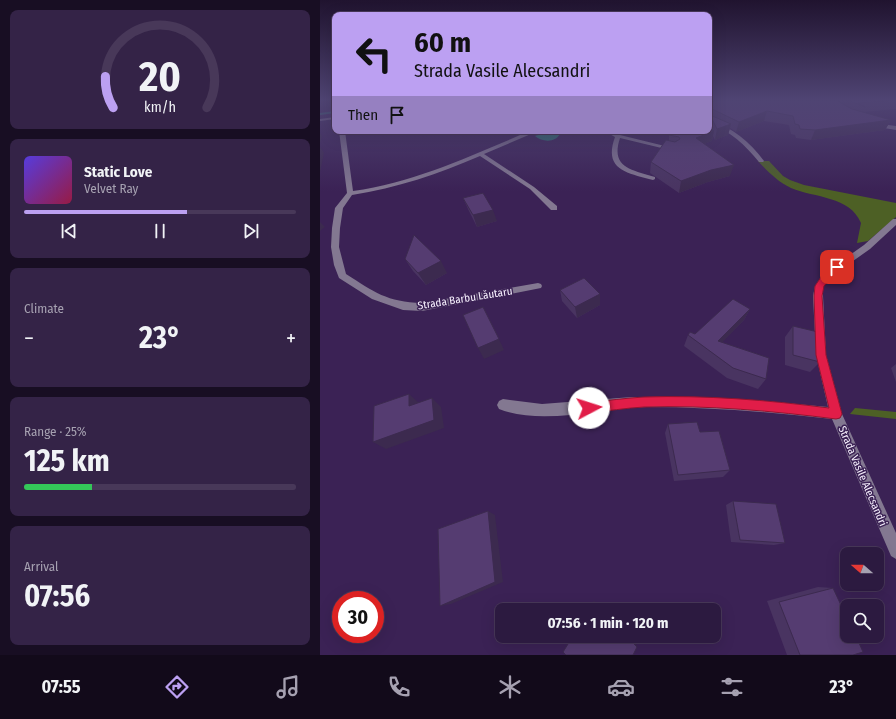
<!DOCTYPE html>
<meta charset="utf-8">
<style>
:root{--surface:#2c1a40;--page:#342347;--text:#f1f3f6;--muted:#a6a1b1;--line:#483859;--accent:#bca0f2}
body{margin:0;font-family:"Fira Sans Condensed",sans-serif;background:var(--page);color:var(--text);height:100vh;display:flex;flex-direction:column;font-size:15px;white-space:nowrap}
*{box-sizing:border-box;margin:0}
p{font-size:13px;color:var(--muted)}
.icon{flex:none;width:22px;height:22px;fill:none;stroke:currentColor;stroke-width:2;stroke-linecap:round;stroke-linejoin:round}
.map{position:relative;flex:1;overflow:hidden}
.details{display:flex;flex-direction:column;gap:10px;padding:10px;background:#180e23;width:320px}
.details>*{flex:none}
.top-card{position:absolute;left:12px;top:12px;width:380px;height:122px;border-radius:8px;box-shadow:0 4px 16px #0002,0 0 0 1px var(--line);background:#bca0f2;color:#111;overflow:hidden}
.needle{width:26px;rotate:290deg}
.fabs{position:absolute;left:520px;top:547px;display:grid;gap:8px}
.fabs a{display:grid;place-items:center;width:44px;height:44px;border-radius:8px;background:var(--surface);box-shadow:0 4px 16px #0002,0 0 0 1px var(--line);font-size:20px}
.speed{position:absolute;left:12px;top:591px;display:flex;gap:8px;font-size:20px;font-weight:700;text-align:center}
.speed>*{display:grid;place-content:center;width:52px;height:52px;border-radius:50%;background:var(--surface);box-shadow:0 4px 16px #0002,0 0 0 1px var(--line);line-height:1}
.speed .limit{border:6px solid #d22;background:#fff;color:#111}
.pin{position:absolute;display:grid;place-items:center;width:34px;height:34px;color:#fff;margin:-17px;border-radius:8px;box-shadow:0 2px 6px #0006}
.me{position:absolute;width:44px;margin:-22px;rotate:85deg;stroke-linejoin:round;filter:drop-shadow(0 0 3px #0008)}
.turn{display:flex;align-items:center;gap:14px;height:84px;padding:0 16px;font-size:18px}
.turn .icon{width:52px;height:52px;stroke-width:2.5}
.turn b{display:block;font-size:28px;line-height:34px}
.then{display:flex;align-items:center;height:38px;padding:0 16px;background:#0003;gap:8px;font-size:15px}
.big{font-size:30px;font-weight:700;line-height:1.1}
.details .card{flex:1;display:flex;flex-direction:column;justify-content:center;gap:6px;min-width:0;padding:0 14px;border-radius:8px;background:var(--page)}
.details .dial{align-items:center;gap:0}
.dial svg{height:104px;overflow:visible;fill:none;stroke:var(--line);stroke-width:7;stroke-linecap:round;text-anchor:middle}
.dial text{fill:var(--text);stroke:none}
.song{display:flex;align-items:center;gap:12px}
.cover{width:48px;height:48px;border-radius:6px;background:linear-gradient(135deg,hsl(250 70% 55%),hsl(340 70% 35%))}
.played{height:4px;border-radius:2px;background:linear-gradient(90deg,var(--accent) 60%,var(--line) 60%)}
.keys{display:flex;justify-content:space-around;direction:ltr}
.heat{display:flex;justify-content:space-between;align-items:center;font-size:22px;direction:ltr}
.charge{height:6px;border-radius:3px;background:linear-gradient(90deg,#34c759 25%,var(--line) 0)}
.trip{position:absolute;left:175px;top:603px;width:226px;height:40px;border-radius:8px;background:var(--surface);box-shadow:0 4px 16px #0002,0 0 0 1px var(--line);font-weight:700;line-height:40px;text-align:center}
.tabs{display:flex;height:64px;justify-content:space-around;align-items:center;background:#120a1a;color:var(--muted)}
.tabs .icon{width:28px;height:28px}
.tabs .active{color:var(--accent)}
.tabs b{font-size:18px;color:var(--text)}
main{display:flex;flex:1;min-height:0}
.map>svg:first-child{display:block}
</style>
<main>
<section class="details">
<div class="card dial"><svg viewBox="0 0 100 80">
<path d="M14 69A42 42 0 1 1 86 69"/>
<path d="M14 69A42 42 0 0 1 8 45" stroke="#bca0f2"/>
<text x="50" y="56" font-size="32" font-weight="700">20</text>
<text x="50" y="72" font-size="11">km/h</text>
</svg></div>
<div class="card">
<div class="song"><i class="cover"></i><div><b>Static Love</b><p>Velvet Ray</p></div></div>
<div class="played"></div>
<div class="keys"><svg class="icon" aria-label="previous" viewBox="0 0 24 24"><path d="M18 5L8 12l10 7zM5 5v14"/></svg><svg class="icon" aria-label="pause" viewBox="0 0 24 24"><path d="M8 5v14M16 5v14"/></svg><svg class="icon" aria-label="next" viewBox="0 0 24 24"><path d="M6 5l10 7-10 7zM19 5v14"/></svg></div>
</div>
<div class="card"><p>Climate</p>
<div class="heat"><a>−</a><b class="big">23°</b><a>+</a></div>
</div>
<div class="card"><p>Range · 25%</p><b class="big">125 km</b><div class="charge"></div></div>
<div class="card"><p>Arrival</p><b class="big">07:56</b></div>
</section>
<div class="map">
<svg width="576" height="655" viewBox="0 0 576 655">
<rect width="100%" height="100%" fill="#3b2255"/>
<path fill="#4d6025" d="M 438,161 L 449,161 L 463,176 L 470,180 L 484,185 L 576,203 L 576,217 L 548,241 L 537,243 L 541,223 C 530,196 495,198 471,188 C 458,182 448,172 438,161 Z
M 535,408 L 576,412 L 576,419 L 530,414 Z"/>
<path fill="#2b7e74" d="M 228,132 L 240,134 C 235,143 222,142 215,136 Z"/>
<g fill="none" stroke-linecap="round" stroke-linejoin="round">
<path fill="#2b7e74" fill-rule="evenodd" d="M 15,111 L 15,113 L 0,115 L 0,113 Z"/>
<path fill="#837891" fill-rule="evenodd" d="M 15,117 L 15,119 L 0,121 L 0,119 Z
M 389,120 C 412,127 430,142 444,161 L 443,162 L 439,162 C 426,146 410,130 389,124 Z
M 554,123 L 576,126 L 576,130 L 552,126 L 551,125 Z
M 19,131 L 25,131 L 33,191 C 96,182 152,155 210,131 L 218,131 L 164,154 L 214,187 L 237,206 L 237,210 L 231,210 L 210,189 L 160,156 C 118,174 77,188 32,195 L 23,208 L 20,228 L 19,247 L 26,274 C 54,292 67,302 102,303 L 218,283 L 221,284 L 222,286 L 221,288 L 102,311 L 83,310 L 52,299 L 19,278 L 14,265 L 11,247 L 12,228 L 15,208 L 27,193 Z
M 284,131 L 291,131 L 300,135 L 357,149 L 354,151 L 300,138 C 290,168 312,170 335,177 L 335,179 L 333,180 C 307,173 283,170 295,137 Z
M 573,219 L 576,219 L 576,225 L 550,249 L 509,278 L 503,286 L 503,296 L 506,355 L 522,414 L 576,533 L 576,559 L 571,556 L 512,419 C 451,412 389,407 327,407 C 281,408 223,426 179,409 L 177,405 L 179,401 L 183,399 L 222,404 L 312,397 L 373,397 L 445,401 L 508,407 L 496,355 L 493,296 L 495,286 L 503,274 L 544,245 Z"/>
</g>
<path fill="#493461" d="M 402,100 L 576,100 L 576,109 L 543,112 L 571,120 L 565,130 L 491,140 L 476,138 L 475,135 L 471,134 L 469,125 L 444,121 L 416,132 L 410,128 L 408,135 L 395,140 L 393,136 L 392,141 L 384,144 L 410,176 L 388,182 L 359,193 L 330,173 L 331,162 L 349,140 L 349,135 L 390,130 L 389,127 L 389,102 Z
M 143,198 L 177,221 L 157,227 L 148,209 Z
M 85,259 L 127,273 L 106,285 L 93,271 Z
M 240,290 L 280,305 L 257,318 L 242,301 Z
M 430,309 L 424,320 L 402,342 L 446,379 L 438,389 L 407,378 L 364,346 L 368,335 L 375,334 Z
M 473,326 L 500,362 L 490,372 L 465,365 L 465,337 Z
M 576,364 L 576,382 L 571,368 Z
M 348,424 L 380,432 L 410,470 L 403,477 L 354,481 L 345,433 Z
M 413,501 L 465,543 L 454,545 L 411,542 L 406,505 Z
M 498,587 L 513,588 L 533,655 L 467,655 L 447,601 Z"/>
<path fill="#3c2a4f" d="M 392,109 L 389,119 L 390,110 Z
M 447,111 L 444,121 L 416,132 L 419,122 Z
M 571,120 L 565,130 L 491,140 L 495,130 Z
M 411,124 L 408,135 L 395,140 L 397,129 Z
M 394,131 L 392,141 L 374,148 L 376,138 Z
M 0,133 L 2,136 L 0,143 Z
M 0,147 L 4,153 L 0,172 Z
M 414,165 L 410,176 L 388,182 L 359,193 L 361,181 L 391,170 Z
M 173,210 L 177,221 L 157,227 L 153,215 Z
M 0,222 L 5,227 L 0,231 Z
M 121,261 L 127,273 L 106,285 L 98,273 Z
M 280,294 L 280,305 L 257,318 L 255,307 Z
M 430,309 L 424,320 L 393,352 L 398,341 Z
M 179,339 L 184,350 L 164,359 L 158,348 Z
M 89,394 L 99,403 L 89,406 Z
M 112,398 L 121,407 L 124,428 L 66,449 L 53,442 Z
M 168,511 L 175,515 L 183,582 L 131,604 L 120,606 Z
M 274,601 L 283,610 L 280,610 L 273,602 Z
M 306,636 L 309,636 L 315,642 L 317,647 Z"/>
<path fill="#553c71" stroke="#3c2a4f" d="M 402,100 L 516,100 L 532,109 L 571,120 L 495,130 L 480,129 L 479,125 L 475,124 L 473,116 L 447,111 L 419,122 L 392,109 L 390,110 L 390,114 L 389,113 L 389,102 Z
M 528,100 L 576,100 L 538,103 L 545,107 Z
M 390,115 L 411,124 L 397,129 Z
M 389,130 L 394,131 L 376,138 L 414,165 L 391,170 L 361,181 L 331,162 L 346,140 L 355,142 L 360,139 L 359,137 L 349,135 L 352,131 L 389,131 Z
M 163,193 L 173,210 L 153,215 L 143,198 Z
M 94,235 L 121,261 L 98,273 L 85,259 Z
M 264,278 L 280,294 L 255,307 L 240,290 Z
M 413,299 L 430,309 L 398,341 L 449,358 L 446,379 L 413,368 L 368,335 L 370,332 L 375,334 Z
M 163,307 L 179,339 L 158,348 L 143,315 Z
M 473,326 L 498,332 L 500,362 L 473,355 Z
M 89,394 L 89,406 L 112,398 L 114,420 L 53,442 L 54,406 Z
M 377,422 L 380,432 L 399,431 L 410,470 L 358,475 L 348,424 Z
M 413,501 L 456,504 L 465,543 L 420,540 Z
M 168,511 L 175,582 L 120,606 L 118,529 Z
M 513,588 L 527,618 L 527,636 L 536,636 L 543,652 L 533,655 L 480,655 L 459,602 Z
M 273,602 L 280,610 L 268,610 Z
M 253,636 L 306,636 L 317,647 L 313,655 L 246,655 L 243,652 Z"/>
<linearGradient id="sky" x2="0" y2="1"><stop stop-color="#20132f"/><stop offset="0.52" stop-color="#4f4473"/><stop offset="1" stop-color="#4f4473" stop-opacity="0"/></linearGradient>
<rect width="576" height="191" fill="url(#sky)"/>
<path fill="#e11d48" stroke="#92132f" d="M 517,264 L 521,267 L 504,286 L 502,296 L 506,355 L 522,414 L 520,418 L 516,419 C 453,411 388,405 324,407 C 306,408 287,411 269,413 L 265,411 L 264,408 L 265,404 L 269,402 C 287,401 305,398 324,397 C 385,395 448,400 509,408 L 496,355 L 494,296 L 495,286 L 503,274 Z"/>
<g text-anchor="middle" stroke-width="3" stroke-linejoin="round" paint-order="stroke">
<g font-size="11" fill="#f7f1fe" stroke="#3b2255">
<text transform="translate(145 298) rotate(-9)" y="4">Strada Barbu Lăutaru</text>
<text transform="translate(543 476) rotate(67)" y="4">Strada Vasile Alecsandri</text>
</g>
</g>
</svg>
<div class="fabs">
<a><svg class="needle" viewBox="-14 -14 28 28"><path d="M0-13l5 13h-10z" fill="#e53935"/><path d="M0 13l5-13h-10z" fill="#a6a1b1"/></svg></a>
<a><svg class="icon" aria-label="search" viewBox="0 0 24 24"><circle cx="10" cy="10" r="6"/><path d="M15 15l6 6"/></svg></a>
</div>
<div class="speed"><div class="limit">30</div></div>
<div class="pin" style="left:517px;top:267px;background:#d93025"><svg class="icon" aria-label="arrive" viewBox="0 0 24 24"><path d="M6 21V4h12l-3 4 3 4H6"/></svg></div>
<svg class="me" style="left:269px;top:408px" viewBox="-20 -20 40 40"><circle r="19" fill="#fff"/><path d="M0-13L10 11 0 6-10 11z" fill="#e11d48"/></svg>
<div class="trip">07:56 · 1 min · 120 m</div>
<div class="top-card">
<div class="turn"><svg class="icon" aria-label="left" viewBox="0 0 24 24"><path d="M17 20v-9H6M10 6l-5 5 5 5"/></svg><div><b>60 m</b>Strada Vasile Alecsandri</div></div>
<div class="then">Then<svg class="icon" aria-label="arrive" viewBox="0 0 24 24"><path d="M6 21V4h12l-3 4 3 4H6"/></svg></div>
</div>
</div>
</main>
<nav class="tabs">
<b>07:55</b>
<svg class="icon active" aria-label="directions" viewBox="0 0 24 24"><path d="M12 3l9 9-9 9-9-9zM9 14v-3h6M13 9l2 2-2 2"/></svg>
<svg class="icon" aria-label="music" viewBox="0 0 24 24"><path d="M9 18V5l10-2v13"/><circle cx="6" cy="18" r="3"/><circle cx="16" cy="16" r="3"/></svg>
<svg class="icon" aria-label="phone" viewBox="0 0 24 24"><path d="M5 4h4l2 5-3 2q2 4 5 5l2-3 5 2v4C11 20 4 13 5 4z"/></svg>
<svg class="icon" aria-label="climate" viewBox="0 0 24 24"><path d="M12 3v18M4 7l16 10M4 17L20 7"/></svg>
<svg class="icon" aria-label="car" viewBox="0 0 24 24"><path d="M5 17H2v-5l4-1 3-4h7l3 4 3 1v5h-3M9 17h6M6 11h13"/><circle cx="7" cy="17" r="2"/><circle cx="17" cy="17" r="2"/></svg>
<svg class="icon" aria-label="filters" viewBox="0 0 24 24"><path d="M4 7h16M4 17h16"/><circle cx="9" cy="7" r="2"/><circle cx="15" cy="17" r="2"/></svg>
<b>23°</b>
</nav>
